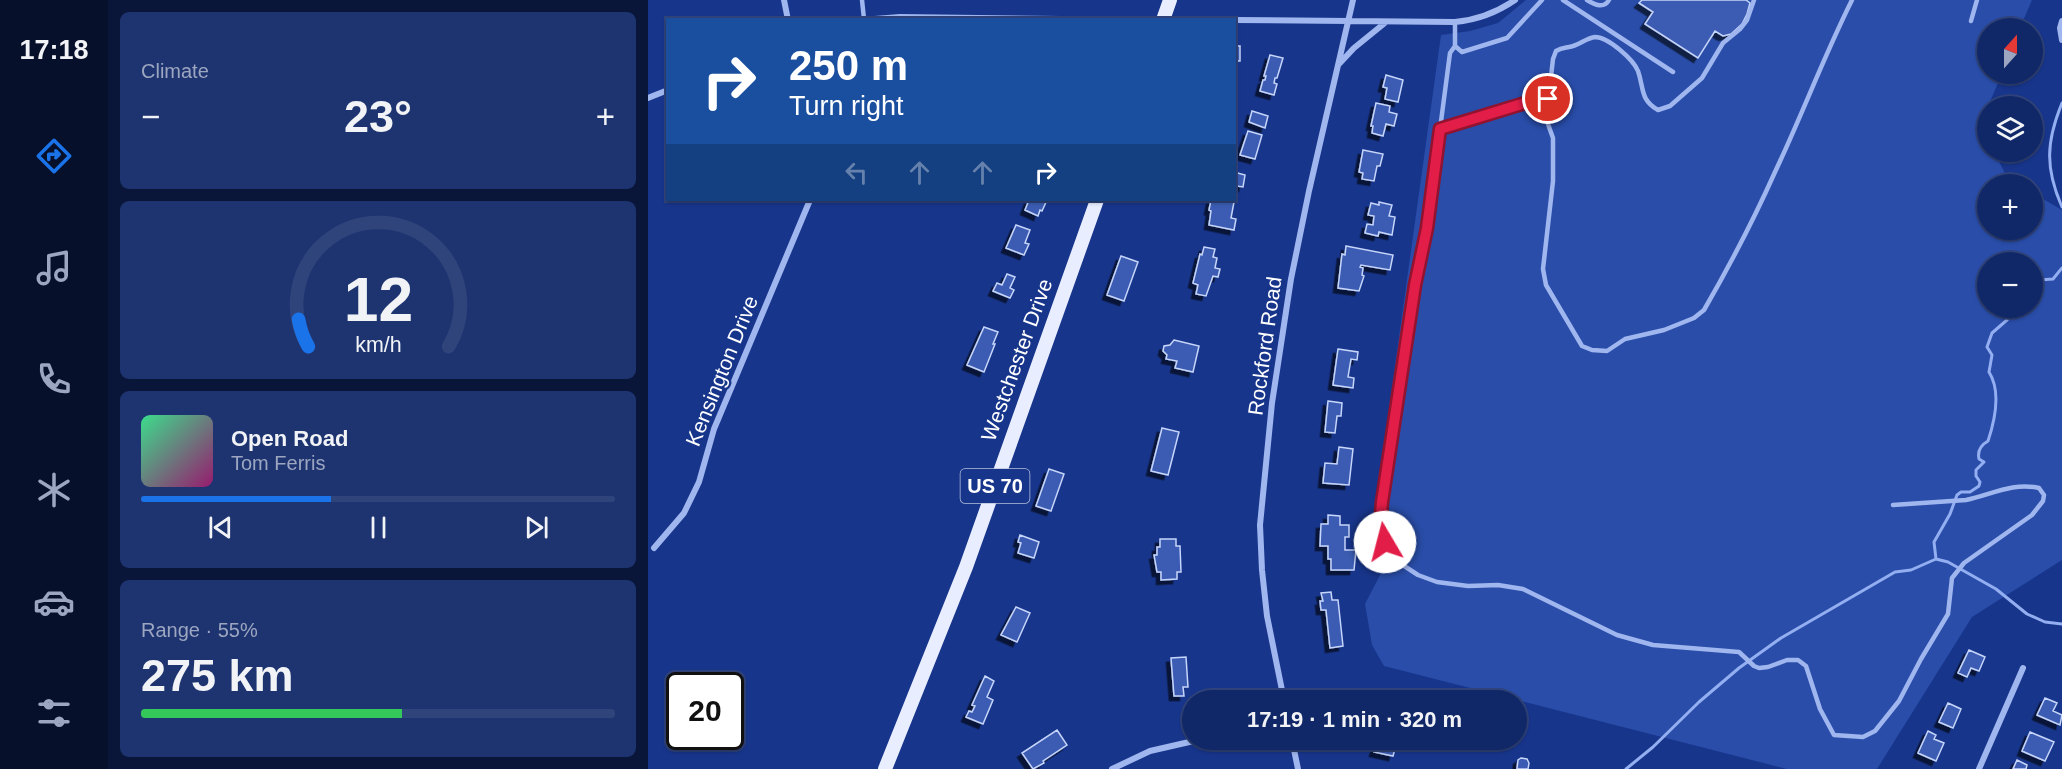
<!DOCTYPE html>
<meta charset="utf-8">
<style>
:root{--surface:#112868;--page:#1e3471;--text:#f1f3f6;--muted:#9ca6c0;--line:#30447c;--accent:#1a73e8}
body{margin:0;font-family:Arial,sans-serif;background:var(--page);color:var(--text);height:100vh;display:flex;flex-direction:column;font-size:22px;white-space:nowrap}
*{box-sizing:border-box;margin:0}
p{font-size:20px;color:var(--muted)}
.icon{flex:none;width:33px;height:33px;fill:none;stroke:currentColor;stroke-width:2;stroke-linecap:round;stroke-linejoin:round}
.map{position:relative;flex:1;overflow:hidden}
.details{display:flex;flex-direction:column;gap:12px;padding:12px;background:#091639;width:540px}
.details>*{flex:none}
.banner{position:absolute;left:18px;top:18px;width:570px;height:183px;border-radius:0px;box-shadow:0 2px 4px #0004,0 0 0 2px var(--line);background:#1a4fa0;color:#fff;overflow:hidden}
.needle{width:39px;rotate:21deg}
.controls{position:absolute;left:1329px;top:18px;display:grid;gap:12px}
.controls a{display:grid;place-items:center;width:66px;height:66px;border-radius:50%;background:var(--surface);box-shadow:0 2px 4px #0004,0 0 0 2px var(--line);font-size:30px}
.speed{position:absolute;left:18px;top:672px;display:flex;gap:12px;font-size:30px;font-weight:700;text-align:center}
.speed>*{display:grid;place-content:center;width:78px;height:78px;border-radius:50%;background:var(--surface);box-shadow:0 2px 4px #0004,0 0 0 2px var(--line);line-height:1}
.speed .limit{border:3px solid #111;border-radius:9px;background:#fff;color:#111}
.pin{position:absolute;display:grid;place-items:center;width:51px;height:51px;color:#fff;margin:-26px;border:3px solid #fff;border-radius:50%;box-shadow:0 2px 6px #0007}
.me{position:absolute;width:66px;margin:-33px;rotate:352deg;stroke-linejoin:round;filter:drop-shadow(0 0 4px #0008)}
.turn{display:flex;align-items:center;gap:21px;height:126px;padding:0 24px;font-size:27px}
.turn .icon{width:78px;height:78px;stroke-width:2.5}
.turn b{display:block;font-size:42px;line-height:51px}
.lanes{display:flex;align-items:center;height:57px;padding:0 24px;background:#0003;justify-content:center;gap:30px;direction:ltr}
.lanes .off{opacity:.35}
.big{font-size:45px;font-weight:600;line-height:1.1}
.details .card{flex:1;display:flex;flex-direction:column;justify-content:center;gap:9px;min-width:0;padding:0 21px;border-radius:9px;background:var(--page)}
.details .dial{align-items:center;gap:0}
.dial svg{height:156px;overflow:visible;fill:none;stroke:var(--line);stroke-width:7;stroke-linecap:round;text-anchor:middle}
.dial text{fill:var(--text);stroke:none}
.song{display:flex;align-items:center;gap:18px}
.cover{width:72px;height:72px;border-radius:9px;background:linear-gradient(135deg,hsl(150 70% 55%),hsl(320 70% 35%))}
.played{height:6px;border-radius:3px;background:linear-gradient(90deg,var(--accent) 40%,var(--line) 40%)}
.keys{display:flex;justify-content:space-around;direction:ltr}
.heat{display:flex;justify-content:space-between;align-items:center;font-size:33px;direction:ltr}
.charge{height:9px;border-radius:4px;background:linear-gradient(90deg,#34c759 55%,var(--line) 0)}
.trip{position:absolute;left:534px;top:690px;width:345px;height:60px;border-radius:30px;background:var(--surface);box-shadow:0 2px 4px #0004,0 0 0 2px var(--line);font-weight:600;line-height:60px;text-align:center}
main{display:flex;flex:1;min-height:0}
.tabs{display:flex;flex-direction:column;width:108px;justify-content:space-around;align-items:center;background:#07102a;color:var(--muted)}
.tabs .icon{width:42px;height:42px}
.tabs .on{color:var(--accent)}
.tabs b{font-size:27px;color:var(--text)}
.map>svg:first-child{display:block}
</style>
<main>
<nav class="tabs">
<b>17:18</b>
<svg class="icon on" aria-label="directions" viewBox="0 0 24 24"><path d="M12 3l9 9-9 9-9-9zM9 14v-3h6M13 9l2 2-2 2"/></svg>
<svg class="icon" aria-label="music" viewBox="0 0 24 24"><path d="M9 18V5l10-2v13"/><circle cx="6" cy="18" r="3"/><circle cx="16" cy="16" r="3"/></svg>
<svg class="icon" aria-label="phone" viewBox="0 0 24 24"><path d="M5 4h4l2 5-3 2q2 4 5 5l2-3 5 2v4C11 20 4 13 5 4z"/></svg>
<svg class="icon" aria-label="climate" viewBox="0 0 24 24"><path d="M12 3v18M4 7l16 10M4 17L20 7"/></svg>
<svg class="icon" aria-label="car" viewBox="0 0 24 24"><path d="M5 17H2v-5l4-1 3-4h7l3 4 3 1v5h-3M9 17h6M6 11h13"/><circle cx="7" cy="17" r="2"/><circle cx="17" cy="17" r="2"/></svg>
<svg class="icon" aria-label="filters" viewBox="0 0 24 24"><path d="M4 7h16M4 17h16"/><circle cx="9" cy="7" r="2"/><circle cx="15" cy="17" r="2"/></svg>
</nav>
<section class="details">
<div class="card"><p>Climate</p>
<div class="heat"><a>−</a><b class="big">23°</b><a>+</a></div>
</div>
<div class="card dial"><svg viewBox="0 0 100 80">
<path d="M14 69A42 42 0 1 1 86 69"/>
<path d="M14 69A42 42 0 0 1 9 55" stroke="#1a73e8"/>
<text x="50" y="56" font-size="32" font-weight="700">12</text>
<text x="50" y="72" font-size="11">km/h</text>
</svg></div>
<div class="card">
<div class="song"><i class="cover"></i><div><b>Open Road</b><p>Tom Ferris</p></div></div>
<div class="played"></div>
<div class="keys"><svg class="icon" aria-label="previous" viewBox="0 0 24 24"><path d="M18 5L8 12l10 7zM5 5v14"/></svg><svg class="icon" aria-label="pause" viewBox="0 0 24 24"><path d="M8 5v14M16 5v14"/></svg><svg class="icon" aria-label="next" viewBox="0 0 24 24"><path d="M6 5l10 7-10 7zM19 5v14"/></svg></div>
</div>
<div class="card"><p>Range · 55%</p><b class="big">275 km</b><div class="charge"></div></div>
</section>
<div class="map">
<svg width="1414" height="769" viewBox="0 0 1414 769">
<defs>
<filter id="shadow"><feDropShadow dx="-4.5" dy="4.5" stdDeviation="0" flood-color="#0009"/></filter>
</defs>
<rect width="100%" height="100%" fill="#17358b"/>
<path fill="#294da9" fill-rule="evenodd" d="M 878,0 L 1384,0 L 1372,28 L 1340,28 L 1340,74 L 1354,74 L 1340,106 L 1338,137 L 1340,152 L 1346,152 L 1360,179 L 1370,184 L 1340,184 L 1340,230 L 1384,230 L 1385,193 L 1414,210 L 1414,560 L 1324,617 L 1229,769 L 1139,769 L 736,666 L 724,645 L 717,604 L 732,575 L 724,531 L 793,35 L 822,31 L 850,23 ZM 1340,262 L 1384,262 L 1384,308 L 1340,308 Z"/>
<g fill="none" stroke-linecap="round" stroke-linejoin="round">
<path stroke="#93aef1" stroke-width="3" d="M 1414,103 C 1398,142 1397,168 1414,207
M 1384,283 L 1391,280 L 1405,279 L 1414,268
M 1288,559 L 1286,542 L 1302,514 L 1309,495 L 1313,492 L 1322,492 L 1331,486 L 1332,482 L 1328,476 L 1328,470 L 1336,462 L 1331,459 C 1329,450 1333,445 1340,441 C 1347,420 1353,391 1341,372 L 1344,355 L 1339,347 L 1344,333 L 1359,320 L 1369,308
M 978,769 L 1005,747 L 1051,702 L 1091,668 L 1133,638 L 1247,572 L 1263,570 L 1288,559 L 1300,562 L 1348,589 L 1379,614 L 1397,622 L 1414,624"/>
</g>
<path fill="#3b5bb2" stroke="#c6d5fa" stroke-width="1.5" filter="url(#shadow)" d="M 994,0 L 1098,0 L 1102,3 L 1099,14 L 1094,24 L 1083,34 L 1075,36 L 1067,31 L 1050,58 L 997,24 L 1005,12 L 991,3 Z
M 586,46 L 592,46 L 592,61 L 586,61 Z
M 622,55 L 635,58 L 629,78 L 627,78 L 626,83 L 629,84 L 626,95 L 612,91 L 615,80 L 617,80 L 618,76 L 616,76 Z
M 738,75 L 755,80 L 750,102 L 737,99 L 739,88 L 735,87 Z
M 728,103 L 742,106 L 741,112 L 749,114 L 746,126 L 738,124 L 735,136 L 724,133 L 725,126 L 723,126 Z
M 604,111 L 620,116 L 617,128 L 601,122 Z
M 600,131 L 614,135 L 607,159 L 592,155 Z
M 715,150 L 735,154 L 732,166 L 729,166 L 726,181 L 714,179 L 715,173 L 711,172 Z
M 586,172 L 597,175 L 595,187 L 589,186 L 583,218 L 588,219 L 586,230 L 561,225 L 563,211 L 561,210 L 563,200 L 586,200 Z
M 381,200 L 399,200 L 394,211 L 392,210 L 390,216 L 377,210 Z
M 731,202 L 744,205 L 741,216 L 747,217 L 744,235 L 731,232 L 730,236 L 717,233 L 719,224 L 725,225 L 726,216 L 720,215 L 723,203 L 731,205 Z
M 368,225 L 382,230 L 377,243 L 381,244 L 376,255 L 358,248 Z
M 698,246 L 745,255 L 742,270 L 713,265 L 712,267 L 715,268 L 714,275 L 716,276 L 711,291 L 690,288 L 694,254 L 697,255 Z
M 556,247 L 567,249 L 565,257 L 569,258 L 567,268 L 572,269 L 570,277 L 565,276 L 558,296 L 548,294 L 550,285 L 545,283 L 552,254 L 554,255 Z
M 473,256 L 490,262 L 476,301 L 459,295 Z
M 359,274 L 367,277 L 362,288 L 366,290 L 362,298 L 345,291 L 349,283 L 354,285 Z
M 336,327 L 350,332 L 345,344 L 347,344 L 336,372 L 319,365 Z
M 526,340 L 551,346 L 545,372 L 527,368 L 529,361 L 518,359 L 519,355 L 515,351 L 516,346 L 522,345 Z
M 690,349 L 710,352 L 709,360 L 703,359 L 700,377 L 706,378 L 705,388 L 685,385 Z
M 680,401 L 694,403 L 693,416 L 689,416 L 687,433 L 677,432 Z
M 514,428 L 531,432 L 520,475 L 503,471 Z
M 691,447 L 705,449 L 701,485 L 675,483 L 677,463 L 689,464 Z
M 401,469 L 416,474 L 403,511 L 388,506 Z
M 680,515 L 692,516 L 692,525 L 701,525 L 701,537 L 697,537 L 697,550 L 708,550 L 706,570 L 683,570 L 683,559 L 680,559 L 680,546 L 672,546 L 673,524 L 680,524 Z
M 372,535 L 391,542 L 386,558 L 370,553 L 373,543 L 370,542 Z
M 512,539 L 528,539 L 528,546 L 532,546 L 533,572 L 529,572 L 529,579 L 513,580 L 513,572 L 509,572 L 506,555 L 509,555 L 509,547 L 512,547 Z
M 683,592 L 684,600 L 690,600 L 695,646 L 682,648 L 678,610 L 673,610 L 672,601 L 675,601 L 673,593 Z
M 368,607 L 382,613 L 369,642 L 353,635 Z
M 1321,650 L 1337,657 L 1331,671 L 1323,668 L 1319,677 L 1310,673 Z
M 538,657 L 540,687 L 535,687 L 536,696 L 526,696 L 523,658 Z
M 337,676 L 346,681 L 339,697 L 345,700 L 335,724 L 318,717 L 321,711 L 324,712 L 327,706 L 324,705 Z
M 1397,698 L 1409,703 L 1405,711 L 1414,715 L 1412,725 L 1389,715 Z
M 1300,703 L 1313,709 L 1305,728 L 1291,722 Z
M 409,730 L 419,745 L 395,761 L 396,763 L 385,769 L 374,753 Z
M 1280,731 L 1288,735 L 1286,739 L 1296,743 L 1288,761 L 1270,753 Z
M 1382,732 L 1406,742 L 1397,761 L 1374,751 Z
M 711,740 L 738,740 L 738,742 L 748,745 L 745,756 L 726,752 L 728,746 L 710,742 Z
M 873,758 L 879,759 L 881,763 L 880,769 L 869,769 L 870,760 Z
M 1369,760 L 1379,765 L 1378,769 L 1365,769 Z"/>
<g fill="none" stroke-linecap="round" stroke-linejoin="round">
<path stroke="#a0b6ef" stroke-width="4.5" d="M 214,0 L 216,19
M 915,0 L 1025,72
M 939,0 C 947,5 956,9 961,0
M 1106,0 L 1099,20 L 1092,29 L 1075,43 L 1054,78 L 1022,106 L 1010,110 C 992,100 996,88 990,71 C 985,59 960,37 947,37 C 938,38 930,46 921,47 C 916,48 913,48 908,51 L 905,59 L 901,94 L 896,113 L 905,138 L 905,181 L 895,269 L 898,285 L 934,346 L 944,350 L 959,351 L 977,339 L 1016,330 L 1046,318 L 1056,310 C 1082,265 1106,219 1127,172 C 1154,115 1176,56 1204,0
M 1323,21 L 1329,0
M 807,22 L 807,46 L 814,52 L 859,38 L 894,0
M 807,46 L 802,53 L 779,228 L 767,285 L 734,502 L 732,526 L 737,542 L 747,560 L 770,575 L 789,582 L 820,586 L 850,585 L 875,589 L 969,635 L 1005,645 L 1091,652 L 1106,666 L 1111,668 L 1120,667 L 1139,660 L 1150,660 L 1158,666 L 1172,709 L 1186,735 L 1215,737 L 1227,731 L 1251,701 L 1273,659 L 1300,614 L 1304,578 L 1316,563 L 1384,515 L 1395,501 L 1396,495 L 1391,488 C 1364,482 1343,495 1318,500 L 1245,505
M 792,129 L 887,100 L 900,99"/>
<path stroke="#a0b6ef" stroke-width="6" d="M 136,0 L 140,20
M 214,20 L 252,17 L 502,20
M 586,20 L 807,22 C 829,20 848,13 867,0
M 1414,21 L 1412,28 L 1414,40
M 691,64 L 706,48 L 738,22
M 0,98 L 20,90
M 6,548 L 36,513 L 51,482 L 66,429 L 162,200
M 636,700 L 619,616 L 614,570 L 612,525 L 624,403 L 643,279 L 661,191 L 705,0
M 644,740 L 650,769
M 464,769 L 502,751 L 550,740
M 1331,769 L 1375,668"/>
<path stroke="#e8edff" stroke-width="14" d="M 515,20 L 522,0
M 237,769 L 318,567 L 449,200"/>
</g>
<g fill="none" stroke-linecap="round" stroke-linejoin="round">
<defs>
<path id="route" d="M 737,542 L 732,526 L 734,502 L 767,285 L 779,228 L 792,129 L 887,100 L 900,99"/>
</defs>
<use href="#route" stroke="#92132f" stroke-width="15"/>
<use href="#route" stroke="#e11d48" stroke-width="10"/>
</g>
<g text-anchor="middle" stroke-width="4.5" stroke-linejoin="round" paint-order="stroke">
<rect fill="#17358b" stroke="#b9c2dc" stroke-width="1.5" x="312.5" y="469" width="69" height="34" rx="4.5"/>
<g font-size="20" font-weight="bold" fill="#fff">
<text x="347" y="493">US 70</text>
</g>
<g font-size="21" fill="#fff" stroke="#17358b">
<text transform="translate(617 346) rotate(-82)" y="7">Rockford Road</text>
<text transform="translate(369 360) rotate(-70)" y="7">Westchester Drive</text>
<text transform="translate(74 371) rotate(-68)" y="7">Kensington Drive</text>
</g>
</g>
</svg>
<div class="controls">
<a><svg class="needle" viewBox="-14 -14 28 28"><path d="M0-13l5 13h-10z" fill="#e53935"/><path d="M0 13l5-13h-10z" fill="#9ca6c0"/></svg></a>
<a><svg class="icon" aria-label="layers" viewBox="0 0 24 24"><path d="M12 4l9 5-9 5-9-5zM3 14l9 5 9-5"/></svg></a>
<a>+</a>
<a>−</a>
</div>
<div class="speed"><div class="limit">20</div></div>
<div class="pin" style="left:900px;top:99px;background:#d93025"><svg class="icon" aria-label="arrive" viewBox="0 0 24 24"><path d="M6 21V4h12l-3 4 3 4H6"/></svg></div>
<svg class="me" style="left:737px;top:542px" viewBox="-20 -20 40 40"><circle r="19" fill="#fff"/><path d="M0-13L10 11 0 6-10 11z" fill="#e11d48"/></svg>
<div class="trip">17:19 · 1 min · 320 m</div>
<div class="banner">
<div class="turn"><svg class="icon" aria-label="right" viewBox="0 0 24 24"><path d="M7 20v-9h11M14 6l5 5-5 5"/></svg><div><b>250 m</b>Turn right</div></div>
<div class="lanes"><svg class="icon off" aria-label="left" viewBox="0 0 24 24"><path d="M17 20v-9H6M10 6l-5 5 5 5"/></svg><svg class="icon off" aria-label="ahead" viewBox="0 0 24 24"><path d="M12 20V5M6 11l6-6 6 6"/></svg><svg class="icon off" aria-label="ahead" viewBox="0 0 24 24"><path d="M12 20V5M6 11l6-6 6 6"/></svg><svg class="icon" aria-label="right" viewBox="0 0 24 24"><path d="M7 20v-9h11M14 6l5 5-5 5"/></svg></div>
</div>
</div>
</main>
